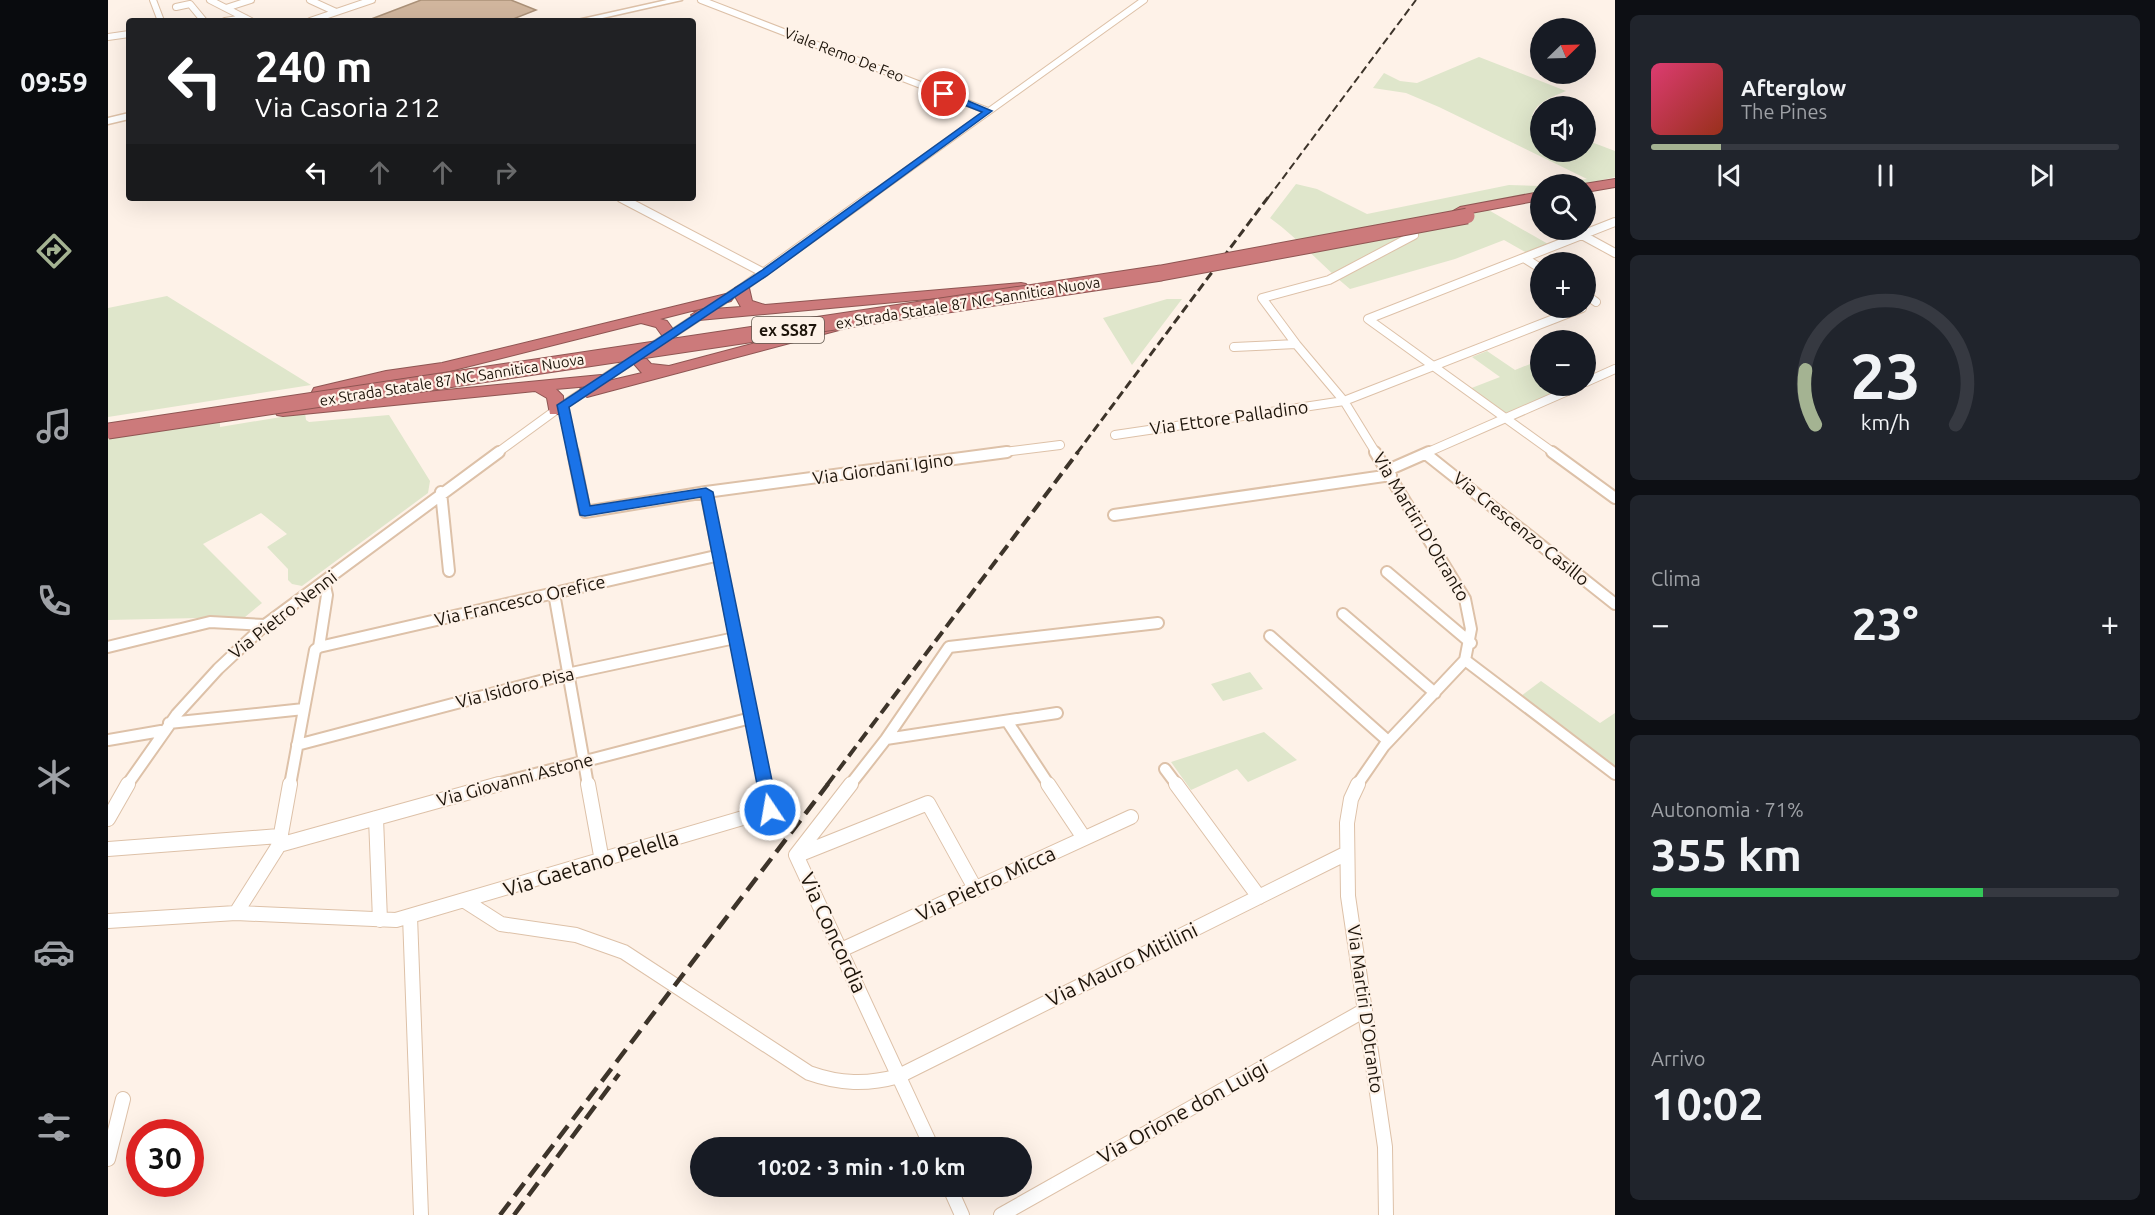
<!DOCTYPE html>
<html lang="it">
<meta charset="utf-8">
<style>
:root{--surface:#171b24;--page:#20242c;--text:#f1f3f6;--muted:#9ea1a6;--line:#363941;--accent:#a4b392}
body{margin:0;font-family:Ubuntu,sans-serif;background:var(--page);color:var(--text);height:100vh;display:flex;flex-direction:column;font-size:22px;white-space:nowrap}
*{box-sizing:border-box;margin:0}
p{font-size:20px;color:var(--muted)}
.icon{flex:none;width:33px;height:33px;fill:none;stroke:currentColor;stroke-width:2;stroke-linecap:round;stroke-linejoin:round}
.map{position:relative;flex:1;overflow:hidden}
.side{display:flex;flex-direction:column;gap:15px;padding:15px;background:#0d0f14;width:540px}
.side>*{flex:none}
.guide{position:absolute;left:18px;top:18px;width:570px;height:183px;border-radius:6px;box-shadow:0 6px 24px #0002;background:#202124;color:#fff;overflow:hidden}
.needle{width:39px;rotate:67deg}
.controls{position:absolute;left:1422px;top:18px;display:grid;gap:12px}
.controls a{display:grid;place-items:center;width:66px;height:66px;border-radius:50%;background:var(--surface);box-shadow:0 6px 24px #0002;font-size:30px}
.speed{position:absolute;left:18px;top:1119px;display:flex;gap:12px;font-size:30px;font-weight:700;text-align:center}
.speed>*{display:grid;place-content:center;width:78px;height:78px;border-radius:50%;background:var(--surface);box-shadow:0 6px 24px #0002;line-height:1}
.speed .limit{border:9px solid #d22;background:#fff;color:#111}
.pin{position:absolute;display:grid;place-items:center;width:51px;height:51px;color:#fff;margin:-26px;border:3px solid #fff;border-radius:50%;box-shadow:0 2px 6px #0007}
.me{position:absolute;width:66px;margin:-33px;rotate:348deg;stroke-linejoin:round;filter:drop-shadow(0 0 4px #0008)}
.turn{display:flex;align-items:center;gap:21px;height:126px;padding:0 30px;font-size:27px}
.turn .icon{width:78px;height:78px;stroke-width:2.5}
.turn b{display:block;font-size:42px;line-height:51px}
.lanes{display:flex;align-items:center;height:57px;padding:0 30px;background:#0003;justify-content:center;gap:30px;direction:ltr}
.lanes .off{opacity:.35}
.big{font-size:45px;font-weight:600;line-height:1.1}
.side .card{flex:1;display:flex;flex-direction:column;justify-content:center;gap:9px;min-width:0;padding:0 21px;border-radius:9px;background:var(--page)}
.side .dial{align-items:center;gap:0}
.dial svg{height:156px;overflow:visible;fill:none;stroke:var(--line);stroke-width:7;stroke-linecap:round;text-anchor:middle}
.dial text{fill:var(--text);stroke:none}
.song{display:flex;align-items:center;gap:18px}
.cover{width:72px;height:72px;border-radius:9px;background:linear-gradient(135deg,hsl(340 70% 55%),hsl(10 70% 35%))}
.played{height:6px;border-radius:3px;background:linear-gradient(90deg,var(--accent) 15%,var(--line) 15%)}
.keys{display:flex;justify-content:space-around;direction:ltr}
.heat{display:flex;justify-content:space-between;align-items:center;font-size:33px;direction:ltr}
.charge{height:9px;border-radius:4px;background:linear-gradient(90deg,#34c759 71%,var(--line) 0)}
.trip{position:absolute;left:582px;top:1137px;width:342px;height:60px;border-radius:30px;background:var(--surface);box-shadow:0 6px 24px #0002;font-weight:600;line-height:60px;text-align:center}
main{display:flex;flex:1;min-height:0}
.dock{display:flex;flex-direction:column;width:108px;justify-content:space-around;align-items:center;background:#090b0e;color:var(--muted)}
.dock .icon{width:42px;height:42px}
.dock .selected{color:var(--accent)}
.dock b{font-size:27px;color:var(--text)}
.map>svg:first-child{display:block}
</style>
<main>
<nav class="dock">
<b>09:59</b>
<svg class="icon selected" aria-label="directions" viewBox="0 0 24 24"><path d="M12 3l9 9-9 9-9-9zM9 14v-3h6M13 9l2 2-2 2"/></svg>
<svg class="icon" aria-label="music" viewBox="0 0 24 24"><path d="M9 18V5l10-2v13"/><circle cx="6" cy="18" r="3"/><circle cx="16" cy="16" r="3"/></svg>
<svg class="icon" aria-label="phone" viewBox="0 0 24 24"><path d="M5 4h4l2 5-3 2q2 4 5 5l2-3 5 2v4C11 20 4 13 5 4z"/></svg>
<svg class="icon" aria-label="climate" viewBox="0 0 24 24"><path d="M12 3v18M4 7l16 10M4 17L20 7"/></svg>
<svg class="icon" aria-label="car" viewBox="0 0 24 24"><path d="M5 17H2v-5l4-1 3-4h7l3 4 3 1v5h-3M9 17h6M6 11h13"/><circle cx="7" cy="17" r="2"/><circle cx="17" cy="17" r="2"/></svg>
<svg class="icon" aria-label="filters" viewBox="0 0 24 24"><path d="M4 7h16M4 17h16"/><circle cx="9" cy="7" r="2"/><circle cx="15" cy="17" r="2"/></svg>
</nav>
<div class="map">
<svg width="1507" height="1215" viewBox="0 0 1507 1215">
<rect width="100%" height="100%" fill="#fef2e8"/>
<path fill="#dfe6cb" d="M 1371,57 L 1458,91 C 1445,97 1429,101 1424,116 L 1432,119 L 1432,152 L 1478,152 L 1478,140 L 1507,151 L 1507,177 L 1477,184 L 1444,184 L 1479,179 L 1331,107 L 1298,93 L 1265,88 L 1276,73 L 1292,81 L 1309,83 Z
M 1188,184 L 1209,189 L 1259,214 L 1401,185 L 1432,186 L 1432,192 L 1370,204 L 1440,244 L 1419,253 L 1396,240 L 1347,259 L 1242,289 C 1215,267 1191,239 1162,218 Z
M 59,296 L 203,385 L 0,417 L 0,308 Z
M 1059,299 L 1074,299 L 1024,365 L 995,318 Z
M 1379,351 L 1407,370 L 1432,360 L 1432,386 L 1465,386 L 1398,415 L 1361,389 L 1392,377 L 1364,357 Z
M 197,413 L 198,420 L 201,422 L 281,415 L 322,481 L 320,493 L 194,586 L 184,584 L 180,580 L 180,569 L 159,547 L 179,534 L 153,513 L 95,544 L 154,603 L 137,617 L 0,620 L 0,438 L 112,422 L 112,427 Z
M 1142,672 L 1155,689 L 1115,701 L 1103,684 Z
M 1433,681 L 1492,723 L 1507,713 L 1507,767 L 1413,696 Z
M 1156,732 L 1189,760 L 1140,782 L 1129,769 L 1083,790 L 1063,762 Z"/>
<path fill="#d1b69e" stroke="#ab9178" stroke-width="1.5" d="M 313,0 L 403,0 L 428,10 L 400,21 L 258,21 Z"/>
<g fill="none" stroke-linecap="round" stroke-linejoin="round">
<defs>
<path id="street-far3" d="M 45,0 L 53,21
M 102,0 L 143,21
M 202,0 L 228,12
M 593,0 L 880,111
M 68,7 L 82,4 L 96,21
M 118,8 L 143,0
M 117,21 L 137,18
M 202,21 L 264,0
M 0,37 L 21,34
M 760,198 L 1036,0"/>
<path id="street-far2" d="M 513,198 L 656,273
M 1474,235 L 1507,253
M 1416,258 L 1432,268
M 1478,295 L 1488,302
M 1126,347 L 1188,344
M 1478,382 L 1507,369
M 455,405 L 465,453
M 1007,435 L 1236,401 L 1474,308
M 389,453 L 448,410 L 634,288 L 762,196
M 888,453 L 952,445
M 1268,453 L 1236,401 L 1188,344 L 1154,298 L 1221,280 L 1306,235
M 1318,453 L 1471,386
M 1446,453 L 1260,319 L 1507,222"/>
<path id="street-far1" d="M 465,452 L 477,512 L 598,492 L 899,452
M 1444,452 L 1507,498
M 1318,454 L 1507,604
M 1280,470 L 1321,452
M 333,492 L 341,571
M 598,492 L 657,785
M 1006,515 L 1283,475
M 1279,572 L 1363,643
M 446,593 L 480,785
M 1235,614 L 1327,693
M 1162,636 L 1280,741
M 0,647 L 102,622 L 157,625
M 211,647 L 612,555
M 1357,660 L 1507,774
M 899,721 L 941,785
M 61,723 L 196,709
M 778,739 L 949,713
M 0,740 L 53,731
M 189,745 L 459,674 L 627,638
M 1057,769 L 1069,785
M 19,785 L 69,714 L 110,669 L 157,625 L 391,452
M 182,785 L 207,650 L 211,647 L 219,595 L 216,582
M 385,785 L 643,718
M 742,785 L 778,739 L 841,647 L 1050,623
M 1249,785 L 1276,746 L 1357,660 L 1363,629 L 1357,599 L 1267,452"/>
<path id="street" d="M 480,784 L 494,861
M 743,784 L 688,855 L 824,1148
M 940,784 L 976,838
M 1068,784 L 1151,897
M 1250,784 L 1243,799 L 1239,823 L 1240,896 L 1277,1147 L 1278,1215
M 268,818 L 272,920
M 0,819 L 20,784
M 171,845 L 391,784
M 0,849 L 171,836
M 690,855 L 820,803 L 868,890
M 357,901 L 393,924 L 468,935 L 516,952 L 701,1073 C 732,1084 759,1085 791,1076 L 1237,854
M 128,913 L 171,845 L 182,784
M 302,916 L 313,1215
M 0,921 L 128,913 L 288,920 L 662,810 L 657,784
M 733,950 L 1023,817
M 0,1159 L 15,1099
M 841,1186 L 854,1215
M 893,1215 L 1257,1010"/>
<path id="secondary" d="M 559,0 L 574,0 L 481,21 L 465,21 Z
M 21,113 L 21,119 L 0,124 L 0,118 Z"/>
<path id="highway" d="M 1507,179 L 1507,187 L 1478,192 L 1476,184 Z
M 1432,192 L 1432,200 L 1352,215 L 1345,211 L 1352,207 Z
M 913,283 L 918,284 L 920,287 L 918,290 L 591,320 L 583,315 L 591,310 L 633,307 L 628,298 L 627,288 L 634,284 L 641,288 L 644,301 L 657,305 Z
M 618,294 L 623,295 L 625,298 L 623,301 L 552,319 L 559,321 L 569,335 L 561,340 L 556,338 L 548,327 L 533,323 L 334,373 L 278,381 L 212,397 L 204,392 L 206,388 L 278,371 L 334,363 Z
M 741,318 L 749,323 L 746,326 L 479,397 L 471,392 L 473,388 L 482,386 L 448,389 L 455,396 L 456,410 L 454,414 L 442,414 L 439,398 L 427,391 L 175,416 L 169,415 L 167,411 L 169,407 L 175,406 L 493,375 L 499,376 L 500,381 L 534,373 L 520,357 L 522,354 L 534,354 L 543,364 L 561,366 Z"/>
</defs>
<use href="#street-far3" stroke="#ddc1a8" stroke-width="8"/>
<use href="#street-far2" stroke="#ddc1a8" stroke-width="10"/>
<use href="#street-far1" stroke="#ddc1a8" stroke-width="14"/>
<use href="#street" stroke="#ddc1a8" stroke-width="16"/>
<use href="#secondary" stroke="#ddc1a8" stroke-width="3"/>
<use href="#highway" stroke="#8f5653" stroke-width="2"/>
<use href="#street-far3" stroke="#fff" stroke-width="6"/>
<use href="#street-far2" stroke="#fff" stroke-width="8"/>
<use href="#street-far1" stroke="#fff" stroke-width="10"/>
<use href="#street" stroke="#fff" stroke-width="14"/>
<use href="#secondary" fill="#fff" fill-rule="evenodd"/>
<use href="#highway" fill="#cc7a7b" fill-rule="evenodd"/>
<path stroke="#3d342a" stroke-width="2" stroke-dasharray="8 4" stroke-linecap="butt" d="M 1160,198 L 1308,0"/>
<path stroke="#3d342a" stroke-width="3" stroke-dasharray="9 4.5" stroke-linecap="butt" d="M 969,453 L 1161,196"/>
<path stroke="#3d342a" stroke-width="4" stroke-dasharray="12 6" stroke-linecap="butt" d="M 719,785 L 970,452"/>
<path stroke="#3d342a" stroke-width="4.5" stroke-dasharray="16 8" stroke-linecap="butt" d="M 392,1215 L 720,784
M 406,1215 L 511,1074"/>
<defs>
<path id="highway-bridge" d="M 0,431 L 1053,273 L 1359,216"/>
</defs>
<use href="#highway-bridge" stroke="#8f5653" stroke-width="17" stroke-linecap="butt"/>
<use href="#highway-bridge" stroke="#cc7a7b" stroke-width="15"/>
</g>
<path fill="#1a73e8" stroke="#114b97" stroke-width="1.5" d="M 833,92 L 839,92 L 884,111 L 660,275 L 461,407 L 482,506 L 598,488 L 605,492 L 670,810 L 668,815 L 662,817 L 657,815 L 654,810 L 593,497 L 477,516 L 472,515 L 449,405 L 653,271 L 874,112 L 833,96 Z"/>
<g text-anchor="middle" stroke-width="4.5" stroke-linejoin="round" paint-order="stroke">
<g font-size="15" fill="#1d140a" stroke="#fef2e8">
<text transform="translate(736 55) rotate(21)" y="5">Viale Remo De Feo</text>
<text transform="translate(860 303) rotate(-9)" y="5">ex Strada Statale 87 NC Sannitica Nuova</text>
<text transform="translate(344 380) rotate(-9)" y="5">ex Strada Statale 87 NC Sannitica Nuova</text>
</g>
<rect fill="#fef2e8" stroke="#60574d" stroke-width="1.5" x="644" y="317" width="72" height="26" rx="4.5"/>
<g font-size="16" font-weight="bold" fill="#1d140a">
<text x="680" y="336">ex SS87</text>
</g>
<g font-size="18" fill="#1d140a" stroke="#fef2e8">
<text transform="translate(1121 418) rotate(-8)" y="6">Via Ettore Palladino</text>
<text transform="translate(775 469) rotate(-8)" y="6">Via Giordani Igino</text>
<text transform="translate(1313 527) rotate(59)" y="6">Via Martiri D'Otranto</text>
<text transform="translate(1413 529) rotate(39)" y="6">Via Crescenzo Casillo</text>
<text transform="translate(412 601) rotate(-13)" y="6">Via Francesco Orefice</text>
<text transform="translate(175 615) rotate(-38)" y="6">Via Pietro Nenni</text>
<text transform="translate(407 688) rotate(-14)" y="6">Via Isidoro Pisa</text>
<text transform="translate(407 780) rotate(-15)" y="6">Via Giovanni Astone</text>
<text transform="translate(1257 1009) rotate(82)" y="6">Via Martiri D'Otranto</text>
</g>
<g font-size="21" fill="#1d140a" stroke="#fef2e8">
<text transform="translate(483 864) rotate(-17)" y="7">Via Gaetano Pelella</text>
<text transform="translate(878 884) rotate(-25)" y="7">Via Pietro Micca</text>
<text transform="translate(725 933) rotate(65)" y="7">Via Concordia</text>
<text transform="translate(1014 965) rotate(-26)" y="7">Via Mauro Mitilini</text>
<text transform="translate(1075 1112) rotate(-29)" y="7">Via Orione don Luigi</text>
</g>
</g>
</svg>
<div class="controls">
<a><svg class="needle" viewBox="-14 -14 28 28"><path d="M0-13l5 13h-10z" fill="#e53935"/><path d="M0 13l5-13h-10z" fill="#9ea1a6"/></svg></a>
<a><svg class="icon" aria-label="sound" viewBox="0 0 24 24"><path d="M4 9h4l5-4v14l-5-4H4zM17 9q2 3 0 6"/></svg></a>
<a><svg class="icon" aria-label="search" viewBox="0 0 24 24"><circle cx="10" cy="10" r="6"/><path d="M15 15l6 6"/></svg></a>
<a>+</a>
<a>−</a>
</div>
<div class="speed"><div class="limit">30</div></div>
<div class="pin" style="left:836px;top:94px;background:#d93025"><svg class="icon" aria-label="arrive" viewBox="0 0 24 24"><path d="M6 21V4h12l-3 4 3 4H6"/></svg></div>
<svg class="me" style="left:662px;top:810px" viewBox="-20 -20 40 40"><circle r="17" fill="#1a73e8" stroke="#fff" stroke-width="3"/><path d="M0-11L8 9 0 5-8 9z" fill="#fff"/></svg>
<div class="trip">10:02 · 3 min · 1.0 km</div>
<div class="guide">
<div class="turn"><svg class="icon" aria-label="left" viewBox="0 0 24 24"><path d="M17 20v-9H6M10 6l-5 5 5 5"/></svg><div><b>240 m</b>Via Casoria 212</div></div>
<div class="lanes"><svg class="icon" aria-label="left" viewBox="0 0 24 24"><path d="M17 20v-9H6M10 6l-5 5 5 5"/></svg><svg class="icon off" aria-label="ahead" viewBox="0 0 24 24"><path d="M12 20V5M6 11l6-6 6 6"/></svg><svg class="icon off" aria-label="ahead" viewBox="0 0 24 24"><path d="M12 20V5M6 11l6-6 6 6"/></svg><svg class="icon off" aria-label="right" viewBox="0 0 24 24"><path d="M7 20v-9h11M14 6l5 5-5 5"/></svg></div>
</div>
</div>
<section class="side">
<div class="card">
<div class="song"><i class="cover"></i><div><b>Afterglow</b><p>The Pines</p></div></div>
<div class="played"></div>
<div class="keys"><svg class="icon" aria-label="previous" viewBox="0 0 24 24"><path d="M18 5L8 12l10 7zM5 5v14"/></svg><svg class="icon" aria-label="pause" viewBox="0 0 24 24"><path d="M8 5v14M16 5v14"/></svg><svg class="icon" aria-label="next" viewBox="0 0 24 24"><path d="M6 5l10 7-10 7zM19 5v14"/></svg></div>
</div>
<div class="card dial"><svg viewBox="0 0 100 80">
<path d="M14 69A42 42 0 1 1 86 69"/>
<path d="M14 69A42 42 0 0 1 9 41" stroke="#a4b392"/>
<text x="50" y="56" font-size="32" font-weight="700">23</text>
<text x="50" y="72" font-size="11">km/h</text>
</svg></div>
<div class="card"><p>Clima</p>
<div class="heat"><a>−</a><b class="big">23°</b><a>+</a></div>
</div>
<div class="card"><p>Autonomia · 71%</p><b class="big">355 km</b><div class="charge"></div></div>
<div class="card"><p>Arrivo</p><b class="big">10:02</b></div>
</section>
</main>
